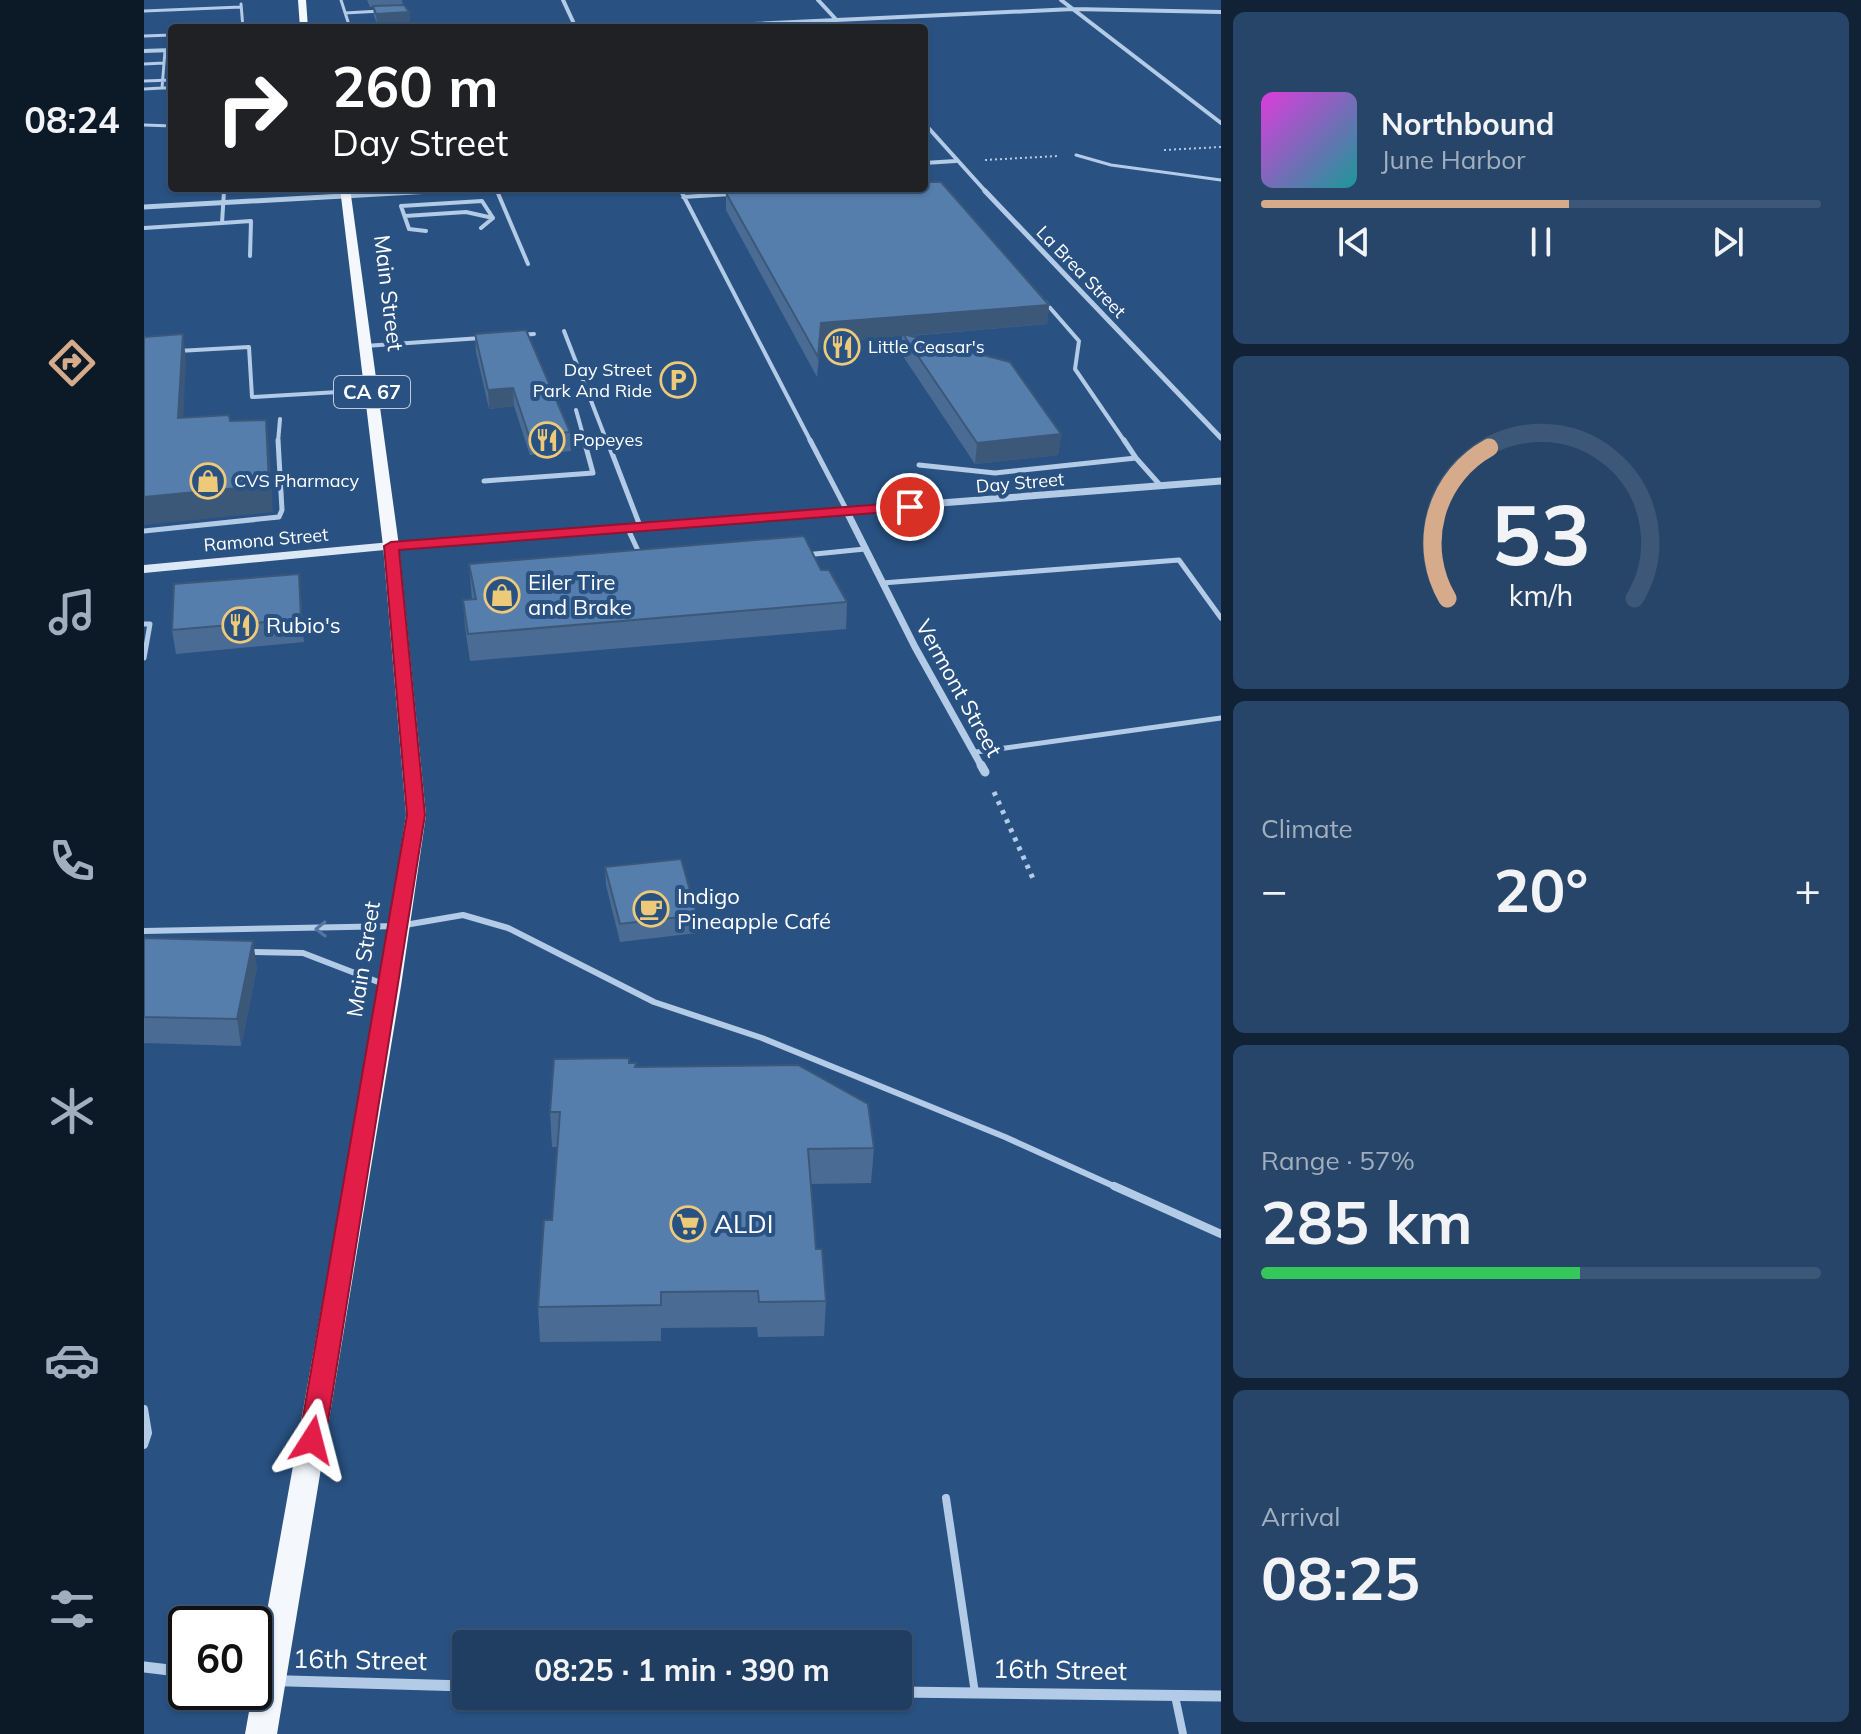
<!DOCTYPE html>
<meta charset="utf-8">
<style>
:root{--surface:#1f3e62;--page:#274568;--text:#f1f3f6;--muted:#a1aebe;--line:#3c5777;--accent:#d6ab8b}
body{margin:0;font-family:Mulish,sans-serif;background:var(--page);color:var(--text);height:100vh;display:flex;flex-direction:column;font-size:30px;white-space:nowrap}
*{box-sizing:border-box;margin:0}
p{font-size:26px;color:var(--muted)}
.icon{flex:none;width:44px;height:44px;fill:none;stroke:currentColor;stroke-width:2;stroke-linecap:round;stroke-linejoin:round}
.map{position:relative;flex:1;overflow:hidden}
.side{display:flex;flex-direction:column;gap:12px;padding:12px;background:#112236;width:640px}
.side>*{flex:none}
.hud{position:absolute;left:24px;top:24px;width:760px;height:168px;border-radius:8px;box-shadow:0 2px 6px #0004,0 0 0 2px var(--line);background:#202124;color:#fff;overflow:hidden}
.speed{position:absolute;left:24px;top:1606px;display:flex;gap:16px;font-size:40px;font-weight:700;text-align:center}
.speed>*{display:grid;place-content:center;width:104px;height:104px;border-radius:50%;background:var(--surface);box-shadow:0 2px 6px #0004,0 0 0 2px var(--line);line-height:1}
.speed .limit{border:4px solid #111;border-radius:12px;background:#fff;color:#111}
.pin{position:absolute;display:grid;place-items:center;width:68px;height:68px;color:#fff;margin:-34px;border:4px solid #fff;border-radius:50%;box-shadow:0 2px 8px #0007}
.me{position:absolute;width:88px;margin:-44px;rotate:9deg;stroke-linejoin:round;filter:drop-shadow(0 0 6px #0008)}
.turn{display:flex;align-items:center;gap:28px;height:168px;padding:0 32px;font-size:36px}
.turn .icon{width:104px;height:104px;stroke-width:2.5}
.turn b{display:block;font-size:56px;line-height:68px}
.big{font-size:60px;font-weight:700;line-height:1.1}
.side .card{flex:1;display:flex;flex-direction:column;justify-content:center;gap:12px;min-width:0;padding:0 28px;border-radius:12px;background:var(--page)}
.side .dial{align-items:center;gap:0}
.dial svg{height:208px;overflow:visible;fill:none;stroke:var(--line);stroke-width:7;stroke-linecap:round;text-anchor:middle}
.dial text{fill:var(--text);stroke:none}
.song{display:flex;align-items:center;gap:24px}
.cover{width:96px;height:96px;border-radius:12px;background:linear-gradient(135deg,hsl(300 70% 55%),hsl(180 70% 35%))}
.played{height:8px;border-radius:4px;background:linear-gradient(90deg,var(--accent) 55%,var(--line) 55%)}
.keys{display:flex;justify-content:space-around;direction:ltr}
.heat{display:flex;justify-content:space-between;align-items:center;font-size:44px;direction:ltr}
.charge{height:12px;border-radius:6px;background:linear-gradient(90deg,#34c759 57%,var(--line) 0)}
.trip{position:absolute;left:308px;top:1630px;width:460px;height:80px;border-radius:8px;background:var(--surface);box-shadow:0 2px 6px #0004,0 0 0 2px var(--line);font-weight:700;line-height:80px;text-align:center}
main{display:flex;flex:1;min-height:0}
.menu{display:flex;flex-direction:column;width:144px;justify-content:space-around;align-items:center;background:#0c1927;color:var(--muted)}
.menu .icon{width:56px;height:56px}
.menu .selected{color:var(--accent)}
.menu b{font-size:36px;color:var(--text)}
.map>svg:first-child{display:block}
</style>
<main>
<nav class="menu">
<b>08:24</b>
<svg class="icon selected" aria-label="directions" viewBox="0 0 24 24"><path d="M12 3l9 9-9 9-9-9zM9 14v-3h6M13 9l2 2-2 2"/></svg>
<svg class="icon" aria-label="music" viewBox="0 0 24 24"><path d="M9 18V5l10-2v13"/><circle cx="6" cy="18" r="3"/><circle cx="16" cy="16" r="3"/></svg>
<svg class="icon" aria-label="phone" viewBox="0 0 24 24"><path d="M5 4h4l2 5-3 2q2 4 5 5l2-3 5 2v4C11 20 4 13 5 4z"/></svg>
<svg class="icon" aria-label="climate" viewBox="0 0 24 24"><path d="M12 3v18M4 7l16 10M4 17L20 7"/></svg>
<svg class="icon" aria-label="car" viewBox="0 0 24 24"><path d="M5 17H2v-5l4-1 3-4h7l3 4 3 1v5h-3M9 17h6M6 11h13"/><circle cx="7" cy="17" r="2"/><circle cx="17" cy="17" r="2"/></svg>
<svg class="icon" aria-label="filters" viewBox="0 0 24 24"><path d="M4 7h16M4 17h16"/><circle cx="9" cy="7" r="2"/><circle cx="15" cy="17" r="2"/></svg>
</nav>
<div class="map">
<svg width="1077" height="1734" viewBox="0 0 1077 1734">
<rect width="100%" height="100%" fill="#295283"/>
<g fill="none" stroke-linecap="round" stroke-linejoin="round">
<path stroke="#b3cbe6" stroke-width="2" stroke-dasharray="2 3" stroke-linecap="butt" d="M 1020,150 L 1077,147
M 841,160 L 914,156"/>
<path stroke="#b3cbe6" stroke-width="5" stroke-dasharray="4 6" stroke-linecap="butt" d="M 850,792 L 891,883"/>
<path stroke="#b3cbe6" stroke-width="3" d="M 197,0 L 206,28
M 97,4 L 99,28
M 0,11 L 97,7
M 201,13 L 237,11
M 0,36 L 28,35
M 21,51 L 18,88 L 28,88
M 0,64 L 20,63
M 0,81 L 28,80
M 0,89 L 18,88
M 0,125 L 28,126
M 932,155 L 967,165 L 1077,180
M 352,188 L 354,193
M 535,188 L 538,193
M 80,193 L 80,188"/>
<path stroke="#b3cbe6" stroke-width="4" d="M 353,191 L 384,264
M 537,191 L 667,442
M 539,197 L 587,194
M 261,216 L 322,212 L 349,218
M 78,223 L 107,221 L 106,256
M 0,228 L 78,223 L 80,191
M 282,231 L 265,229 L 257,206 L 338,201 L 349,218 L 337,228
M 901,302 L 935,341 L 931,369 L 981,442
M 420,331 L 463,442
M 376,335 L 390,334
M 221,346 L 337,338
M 34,351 L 105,347 L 108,397 L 228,390
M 432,410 L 441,442
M 134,442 L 136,419"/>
<path stroke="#b3cbe6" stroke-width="5" d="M 463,440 L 496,526
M 666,440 L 703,511
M 980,440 L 992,458
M 775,465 L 851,473 L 992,458 L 1016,485
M 340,481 L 449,473 L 440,440
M 483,527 L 496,555
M 0,531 L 135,517 L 138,510 L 134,440
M 661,555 L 721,549
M 738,583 L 1035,560 L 1077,618
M 0,624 L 6,624 L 0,658
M 832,752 L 1077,718"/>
<path stroke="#b3cbe6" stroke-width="6" d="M 0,931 L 255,926 L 319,915 L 364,928 L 510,1002 L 618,1038 L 861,1137 L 974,1188
M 104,952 L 159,953 L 242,985"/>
<path stroke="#b3cbe6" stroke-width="8" d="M 970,1186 L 1077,1234
M 0,1409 L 4,1433 L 0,1445
M 802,1498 L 831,1693
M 1031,1696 L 1039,1734"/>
<path stroke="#b3cbe6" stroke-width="4" d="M 419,0 L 432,28
M 674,0 L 700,28
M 917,0 L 1077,123
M 523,28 L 929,9 L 1077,12
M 0,51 L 28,50
M 780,123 L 843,193
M 780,163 L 812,161
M 252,193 L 342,188"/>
<path stroke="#b3cbe6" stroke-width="5" d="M 841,191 L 1077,438
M 0,207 L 288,191"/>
<path stroke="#b3cbe6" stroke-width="7" d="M 703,512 L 771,647 L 838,767
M 247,546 L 1077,481"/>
<path stroke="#b3cbe6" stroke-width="9" d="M 837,765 L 841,772"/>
<path stroke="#b3cbe6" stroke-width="11" d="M 0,1667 L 42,1672
M 110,1680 L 322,1686
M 754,1692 L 1077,1696"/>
<path fill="#dce8f6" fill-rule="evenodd" d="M 247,542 L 251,543 L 251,549 L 0,573 L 0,565 Z"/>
<path fill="#f4f8fd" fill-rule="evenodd" d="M 154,0 L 162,0 L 164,28 L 156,28 Z
M 196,188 L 206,188 L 255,546 L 282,815 L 257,986 L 133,1734 L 101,1734 L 235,986 L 262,815 L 239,546 Z"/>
</g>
<path fill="#4a6c94" d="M 223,0 L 258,0 L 259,5 L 265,12 L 266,22 L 233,24 L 230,16 L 229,7 L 226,7 Z
M 582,193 L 905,305 L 903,324 L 766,336 L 917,434 L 914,455 L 831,464 L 757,353 L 758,336 L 677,343 L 673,377 L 582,210 Z
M 331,334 L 426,432 L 427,451 L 386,455 L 370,406 L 345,409 L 332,352 Z
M 325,564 L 677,570 L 703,602 L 702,629 L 326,661 L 321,627 L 319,600 L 328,600 Z
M 157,597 L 160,642 L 32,654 L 28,630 Z
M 461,867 L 553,915 L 553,933 L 476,942 L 462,885 Z
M 0,938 L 113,967 L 97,1046 L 0,1043 Z
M 485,1063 L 492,1067 L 730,1148 L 727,1183 L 667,1184 L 672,1249 L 682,1301 L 680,1336 L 614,1337 L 613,1327 L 517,1328 L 517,1341 L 396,1342 L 394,1307 L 408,1220 L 413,1147 L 408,1147 L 406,1112 Z"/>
<path fill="#3c5878" d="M 265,12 L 266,22 L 233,24 L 232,14 Z
M 905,305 L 903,324 L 760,336 L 759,334 L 758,336 L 677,343 L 673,377 L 677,323 Z
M 39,334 L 42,359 L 38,444 L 34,418 Z
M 369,388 L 370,406 L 345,409 L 344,390 Z
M 122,420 L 125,446 L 129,512 L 0,525 L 0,497 Z
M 917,434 L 914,455 L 831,464 L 833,443 Z
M 155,574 L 157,597 L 160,642 L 157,619 Z
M 109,941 L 113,967 L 97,1046 L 93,1019 Z"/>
<path fill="#567eac" stroke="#3c5878" stroke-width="2" d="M 260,5 L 265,12 L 232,14 L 229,6 Z
M 780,182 L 797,182 L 905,305 L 677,323 L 674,357 L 582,193 L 673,188 L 780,188 Z
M 382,330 L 426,432 L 385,436 L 369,388 L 344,390 L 331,334 Z
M 39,334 L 34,418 L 85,415 L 86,421 L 122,420 L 125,485 L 0,497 L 0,337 Z
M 759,334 L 866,362 L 917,434 L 833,443 Z
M 660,536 L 677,570 L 685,570 L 703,602 L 324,634 L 319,600 L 332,599 L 325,564 Z
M 155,574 L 157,619 L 28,630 L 30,584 Z
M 537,859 L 553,915 L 476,924 L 461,867 Z
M 0,938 L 109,941 L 93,1019 L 0,1017 Z
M 485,1058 L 485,1063 L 492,1063 L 491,1067 L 654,1065 L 724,1104 L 730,1148 L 664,1149 L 672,1249 L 678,1249 L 682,1301 L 615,1302 L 614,1291 L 517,1292 L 517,1305 L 394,1307 L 400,1220 L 408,1220 L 416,1112 L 406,1112 L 410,1059 Z"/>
<defs><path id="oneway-chevron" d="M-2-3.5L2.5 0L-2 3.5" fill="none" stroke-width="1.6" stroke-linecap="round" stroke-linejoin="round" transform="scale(2)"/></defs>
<use stroke="#5276a1" href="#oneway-chevron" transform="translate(177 929) rotate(179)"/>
<path fill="#e11d48" stroke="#92132f" stroke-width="2" d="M 766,502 L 770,504 L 770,510 L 255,550 L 281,815 L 181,1440 L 177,1448 L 168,1451 L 159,1448 L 155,1440 L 263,815 L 240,546 L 247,542 Z"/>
<defs>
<symbol id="restaurant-ring" viewBox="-11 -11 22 22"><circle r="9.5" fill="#295283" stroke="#edc97a" stroke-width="1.5"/><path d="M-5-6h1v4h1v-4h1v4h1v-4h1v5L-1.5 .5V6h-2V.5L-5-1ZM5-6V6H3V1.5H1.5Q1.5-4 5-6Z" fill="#edc97a"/></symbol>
<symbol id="parking-ring" viewBox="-11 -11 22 22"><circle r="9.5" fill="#295283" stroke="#edc97a" stroke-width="1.5"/><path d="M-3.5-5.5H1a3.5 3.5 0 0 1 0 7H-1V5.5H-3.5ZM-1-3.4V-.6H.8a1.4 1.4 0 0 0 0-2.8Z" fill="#edc97a"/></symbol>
<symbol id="shop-ring" viewBox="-11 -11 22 22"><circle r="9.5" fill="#295283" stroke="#edc97a" stroke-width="1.5"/><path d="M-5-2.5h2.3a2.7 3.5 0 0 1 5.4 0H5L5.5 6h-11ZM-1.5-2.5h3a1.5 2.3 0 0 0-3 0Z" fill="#edc97a"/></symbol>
<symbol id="cafe-ring" viewBox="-11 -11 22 22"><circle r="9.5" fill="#295283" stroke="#edc97a" stroke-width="1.5"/><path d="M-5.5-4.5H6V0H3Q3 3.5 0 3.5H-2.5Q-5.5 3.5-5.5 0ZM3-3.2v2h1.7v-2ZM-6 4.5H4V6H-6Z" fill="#edc97a"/></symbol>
<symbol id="supermarket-ring" viewBox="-11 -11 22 22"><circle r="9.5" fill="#295283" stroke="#edc97a" stroke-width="1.5"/><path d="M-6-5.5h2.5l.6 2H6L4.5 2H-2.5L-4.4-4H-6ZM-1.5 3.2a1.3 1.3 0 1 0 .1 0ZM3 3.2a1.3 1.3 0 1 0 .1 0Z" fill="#edc97a"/></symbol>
</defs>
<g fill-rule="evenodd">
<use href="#restaurant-ring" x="678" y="327" width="40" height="40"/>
<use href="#parking-ring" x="514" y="360" width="40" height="40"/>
<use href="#restaurant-ring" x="383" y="420" width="40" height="40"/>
<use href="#shop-ring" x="44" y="461" width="40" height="40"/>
<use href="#shop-ring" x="338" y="575" width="40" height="40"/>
<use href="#restaurant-ring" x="76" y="605" width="40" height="40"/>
<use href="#cafe-ring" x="487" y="889" width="40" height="40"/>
<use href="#supermarket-ring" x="524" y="1204" width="40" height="40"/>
</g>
<g text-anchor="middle" stroke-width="8" stroke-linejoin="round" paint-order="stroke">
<g font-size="18" fill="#fff" stroke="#295283">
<text transform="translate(937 272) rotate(46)" y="6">La Brea Street</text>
<text transform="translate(876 483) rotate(-5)" y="6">Day Street</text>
<text transform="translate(122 540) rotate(-5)" y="6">Ramona Street</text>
</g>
<g font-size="18" fill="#fff" stroke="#295283" text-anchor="start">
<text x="724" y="353">Little Ceasar's</text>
<text x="508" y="376" text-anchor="end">Day Street<tspan x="508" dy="21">Park And Ride</tspan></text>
<text x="429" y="446">Popeyes</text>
<text x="90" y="487">CVS Pharmacy</text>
</g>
<rect fill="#295283" stroke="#bfcbda" stroke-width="2" x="190" y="376" width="76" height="32" rx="6"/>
<g font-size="20" font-weight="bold" fill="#fff">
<text x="228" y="399">CA 67</text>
</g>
<g font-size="22" fill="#fff" stroke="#295283">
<text transform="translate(245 293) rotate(83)" y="8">Main Street</text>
<text transform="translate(815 688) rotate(61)" y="8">Vermont Street</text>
<text transform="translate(219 959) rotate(-81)" y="8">Main Street</text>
</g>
<g font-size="22" fill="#fff" stroke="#295283" text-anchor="start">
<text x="384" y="590">Eiler Tire<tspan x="384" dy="25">and Brake</tspan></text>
<text x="122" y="633">Rubio's</text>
<text x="533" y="904">Indigo<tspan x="533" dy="25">Pineapple Café</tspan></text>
</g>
<g font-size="26" fill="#fff" stroke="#295283" text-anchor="start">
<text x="570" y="1233">ALDI</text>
</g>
<g font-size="26" fill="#fff" stroke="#295283">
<text transform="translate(216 1660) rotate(1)" y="9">16th Street</text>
<text transform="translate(916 1670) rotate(1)" y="9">16th Street</text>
</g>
</g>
</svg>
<div class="speed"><div class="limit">60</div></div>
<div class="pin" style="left:766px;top:507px;background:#d93025"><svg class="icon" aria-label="arrive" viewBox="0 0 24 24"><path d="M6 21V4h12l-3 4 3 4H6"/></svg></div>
<svg class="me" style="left:168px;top:1440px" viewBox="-20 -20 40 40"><path d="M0-17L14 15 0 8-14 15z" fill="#e11d48" stroke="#fff" stroke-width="4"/></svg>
<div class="trip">08:25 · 1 min · 390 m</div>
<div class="hud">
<div class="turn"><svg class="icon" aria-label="right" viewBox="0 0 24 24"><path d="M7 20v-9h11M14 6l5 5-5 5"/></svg><div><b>260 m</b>Day Street</div></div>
</div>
</div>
<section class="side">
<div class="card">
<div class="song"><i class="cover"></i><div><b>Northbound</b><p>June Harbor</p></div></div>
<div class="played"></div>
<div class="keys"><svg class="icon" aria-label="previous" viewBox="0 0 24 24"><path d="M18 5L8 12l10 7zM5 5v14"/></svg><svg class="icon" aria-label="pause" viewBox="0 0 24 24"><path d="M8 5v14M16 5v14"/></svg><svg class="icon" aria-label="next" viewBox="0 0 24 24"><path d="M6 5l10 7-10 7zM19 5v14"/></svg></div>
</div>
<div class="card dial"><svg viewBox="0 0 100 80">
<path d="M14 69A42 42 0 1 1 86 69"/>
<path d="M14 69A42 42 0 0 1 30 11" stroke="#d6ab8b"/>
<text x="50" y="56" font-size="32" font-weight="700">53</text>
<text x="50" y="72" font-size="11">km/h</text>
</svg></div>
<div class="card"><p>Climate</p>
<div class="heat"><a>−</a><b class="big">20°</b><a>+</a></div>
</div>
<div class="card"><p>Range · 57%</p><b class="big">285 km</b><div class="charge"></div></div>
<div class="card"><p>Arrival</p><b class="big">08:25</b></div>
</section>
</main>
